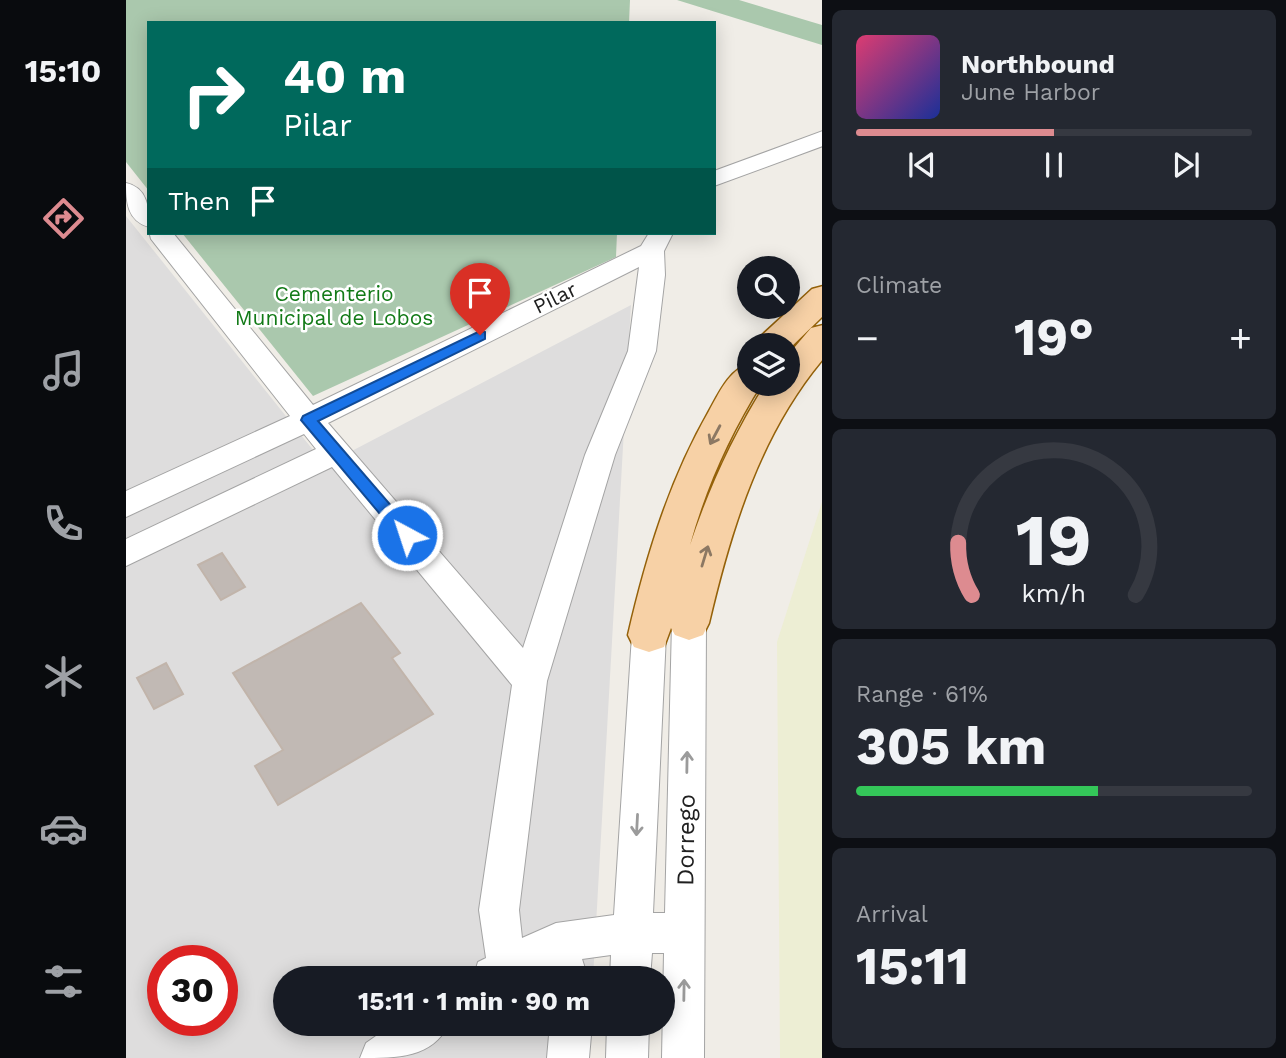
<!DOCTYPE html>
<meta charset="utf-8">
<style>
:root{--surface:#171b24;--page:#242831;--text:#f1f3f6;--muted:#9ea1a6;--line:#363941;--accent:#dd8b90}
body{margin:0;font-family:"Work Sans",sans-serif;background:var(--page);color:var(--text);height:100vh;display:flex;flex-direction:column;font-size:26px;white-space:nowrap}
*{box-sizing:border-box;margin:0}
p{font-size:23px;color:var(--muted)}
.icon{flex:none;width:38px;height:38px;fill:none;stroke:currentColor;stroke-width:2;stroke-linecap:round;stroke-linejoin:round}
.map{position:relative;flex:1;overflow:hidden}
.drawer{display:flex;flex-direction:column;gap:10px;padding:10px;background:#0d0f14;width:464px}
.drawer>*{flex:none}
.top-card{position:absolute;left:21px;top:21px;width:569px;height:214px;border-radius:0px;box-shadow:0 4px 18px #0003;background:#00695c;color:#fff;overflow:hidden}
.controls{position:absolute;left:611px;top:256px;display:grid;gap:14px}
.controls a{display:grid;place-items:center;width:63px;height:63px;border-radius:50%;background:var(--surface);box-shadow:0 4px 18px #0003;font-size:35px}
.speed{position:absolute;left:21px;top:945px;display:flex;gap:14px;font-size:35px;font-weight:700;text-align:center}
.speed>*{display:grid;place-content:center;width:91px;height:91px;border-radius:50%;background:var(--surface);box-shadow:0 4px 18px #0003;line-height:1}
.speed .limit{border:10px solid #d22;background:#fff;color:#111}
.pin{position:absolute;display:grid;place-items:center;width:60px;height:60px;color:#fff;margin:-72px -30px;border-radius:50% 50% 50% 0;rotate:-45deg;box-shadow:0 0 7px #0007}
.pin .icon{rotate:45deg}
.me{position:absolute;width:77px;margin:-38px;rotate:320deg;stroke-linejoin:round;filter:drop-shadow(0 0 5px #0008)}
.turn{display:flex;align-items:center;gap:24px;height:147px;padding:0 21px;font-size:32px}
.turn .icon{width:91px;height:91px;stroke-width:2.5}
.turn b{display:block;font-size:49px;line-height:60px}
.then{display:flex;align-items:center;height:66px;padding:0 21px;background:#0003;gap:14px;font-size:26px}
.big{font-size:52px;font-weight:700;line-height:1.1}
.drawer .tile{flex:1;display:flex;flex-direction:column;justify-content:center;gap:10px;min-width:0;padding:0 24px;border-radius:10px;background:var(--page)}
.drawer .dial{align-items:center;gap:0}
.dial svg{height:182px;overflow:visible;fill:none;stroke:var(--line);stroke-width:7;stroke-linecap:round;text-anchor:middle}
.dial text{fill:var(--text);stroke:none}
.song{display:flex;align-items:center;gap:21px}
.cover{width:84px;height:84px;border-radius:10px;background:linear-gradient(135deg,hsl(340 70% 55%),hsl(230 70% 35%))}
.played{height:7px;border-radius:4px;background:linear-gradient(90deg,var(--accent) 50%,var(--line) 50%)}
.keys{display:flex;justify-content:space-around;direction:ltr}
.heat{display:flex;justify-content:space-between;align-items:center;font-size:38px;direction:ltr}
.charge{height:10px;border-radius:5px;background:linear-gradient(90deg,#34c759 61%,var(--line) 0)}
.trip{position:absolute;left:147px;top:966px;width:402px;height:70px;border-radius:35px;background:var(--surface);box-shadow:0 4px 18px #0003;font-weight:700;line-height:70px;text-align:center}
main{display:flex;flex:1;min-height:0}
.menu{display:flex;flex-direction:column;width:126px;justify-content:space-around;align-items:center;background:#090b0e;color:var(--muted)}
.menu .icon{width:49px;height:49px}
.menu .selected{color:var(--accent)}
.menu b{font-size:32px;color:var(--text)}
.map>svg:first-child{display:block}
</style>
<main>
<nav class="menu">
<b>15:10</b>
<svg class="icon selected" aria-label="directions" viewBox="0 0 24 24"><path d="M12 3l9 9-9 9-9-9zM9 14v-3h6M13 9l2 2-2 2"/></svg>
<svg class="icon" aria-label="music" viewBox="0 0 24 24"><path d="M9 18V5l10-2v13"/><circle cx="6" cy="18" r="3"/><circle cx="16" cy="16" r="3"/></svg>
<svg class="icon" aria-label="phone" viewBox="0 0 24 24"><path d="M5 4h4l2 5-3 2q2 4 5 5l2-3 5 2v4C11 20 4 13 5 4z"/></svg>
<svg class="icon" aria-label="climate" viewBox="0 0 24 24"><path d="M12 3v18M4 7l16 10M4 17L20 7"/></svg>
<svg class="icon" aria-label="car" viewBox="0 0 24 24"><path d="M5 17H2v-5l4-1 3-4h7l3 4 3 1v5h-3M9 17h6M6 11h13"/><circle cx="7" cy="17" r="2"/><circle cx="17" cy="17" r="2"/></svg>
<svg class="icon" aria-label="filters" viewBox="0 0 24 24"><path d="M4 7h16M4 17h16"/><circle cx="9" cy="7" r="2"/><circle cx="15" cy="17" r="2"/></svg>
</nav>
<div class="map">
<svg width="697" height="1058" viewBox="0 0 697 1058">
<rect width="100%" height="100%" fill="#f0ede7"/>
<path fill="#dedddd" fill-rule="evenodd" d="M 0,216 L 199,465 L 505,305 L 467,978 L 159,978 L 159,1024 L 465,1024 L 463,1058 L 0,1058 ZM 37,961 L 96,961 L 96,1020 L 37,1020 Z"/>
<path fill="#edeed4" d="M 696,502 L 696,1058 L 654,1058 L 651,642 Z"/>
<path fill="#aac8ad" d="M 0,0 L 504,0 L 503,23 L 23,23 L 23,191 L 0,162 Z
M 551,0 L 613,0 L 696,25 L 696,45 Z
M 56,233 L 491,233 L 490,257 L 187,396 Z"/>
<path fill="#c1b9b4" stroke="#c1b4aa" stroke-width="2" d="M 96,553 L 119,587 L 95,600 L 72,565 Z
M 235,603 L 274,653 L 266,658 L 307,714 L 152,805 L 129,766 L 157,750 L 107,673 Z
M 40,663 L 57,694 L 28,709 L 11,678 Z"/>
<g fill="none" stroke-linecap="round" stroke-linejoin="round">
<defs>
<path id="street" d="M 697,131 L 697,146 L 588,186 L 588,171 Z
M 0,183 C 22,188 23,208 23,227 C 1,221 0,201 0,183 Z
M 23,231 L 47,233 L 187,405 L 515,246 L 523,233 L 547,233 L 538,251 L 539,275 L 530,351 L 489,455 L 421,681 L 393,910 L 396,938 L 430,923 L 488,915 L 506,635 L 511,625 L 523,621 L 535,625 L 540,635 L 527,913 L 539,913 L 546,623 L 551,613 L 563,609 L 575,613 L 580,623 L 578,1058 L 536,1058 L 538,953 L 526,953 L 524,978 L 484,978 L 485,955 L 456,959 L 462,978 L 422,978 L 419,970 L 402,978 L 347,978 L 352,962 L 360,958 L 353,910 L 386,685 L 206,467 L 0,566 L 0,539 L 190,449 L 178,434 L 0,517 L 0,491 L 164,416 L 25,239 ZM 513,267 L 502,351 L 459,455 L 397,648 L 202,423 Z
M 267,1024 L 323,1024 C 306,1058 272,1058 234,1058 L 240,1043 Z
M 424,1024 L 466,1024 L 463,1058 L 421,1058 Z
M 481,1024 L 523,1024 L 522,1058 L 480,1058 Z"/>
<path id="primary" d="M 697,286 L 697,316 L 662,350 L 662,345 L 629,345 L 634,337 L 686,289 Z
M 697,325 L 697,359 C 634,434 605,529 583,623 L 577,635 L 563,640 L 549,635 L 545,628 L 538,647 L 523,652 L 508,647 L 502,635 C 520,557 543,481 583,411 C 593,393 603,370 623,364 L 623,383 L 636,383 C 604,434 580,487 564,545 C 583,488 608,434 640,383 L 662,383 L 662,355 L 685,328 Z"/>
</defs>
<use href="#street" stroke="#a4a4a4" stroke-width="2"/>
<use href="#primary" stroke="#946109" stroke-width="3"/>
<use href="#street" fill="#fff" fill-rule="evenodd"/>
<use href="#primary" fill="#f7d1a6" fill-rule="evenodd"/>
</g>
<defs><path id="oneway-shaft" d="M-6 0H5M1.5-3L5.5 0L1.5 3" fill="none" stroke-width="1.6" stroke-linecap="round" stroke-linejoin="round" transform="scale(1.75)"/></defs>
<g stroke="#8c7863">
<use href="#oneway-shaft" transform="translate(589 435) rotate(118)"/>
<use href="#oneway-shaft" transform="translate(579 556) rotate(-73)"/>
</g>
<g stroke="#9b9b9b">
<use href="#oneway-shaft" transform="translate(561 762) rotate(-89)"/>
<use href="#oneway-shaft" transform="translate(511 825) rotate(93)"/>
<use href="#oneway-shaft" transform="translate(558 990) rotate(-89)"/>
</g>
<path fill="#1a73e8" stroke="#114b97" stroke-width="2" d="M 354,331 L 359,332 L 359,339 L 192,421 L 286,530 L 289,535 L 286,539 L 275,539 L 175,420 L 177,416 Z"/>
<g text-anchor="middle" stroke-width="5" stroke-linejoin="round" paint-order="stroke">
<g font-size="21" fill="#127a17" stroke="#fff">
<text x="208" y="301">Cementerio<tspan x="208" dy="24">Municipal de Lobos</tspan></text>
</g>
<g font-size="21" fill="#202020" stroke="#fff">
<text transform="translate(429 298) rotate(-26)" y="7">Pilar</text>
</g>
<g font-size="24" fill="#202020" stroke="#fff">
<text transform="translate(560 840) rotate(-89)" y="8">Dorrego</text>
</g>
</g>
</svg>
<div class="controls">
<a><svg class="icon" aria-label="search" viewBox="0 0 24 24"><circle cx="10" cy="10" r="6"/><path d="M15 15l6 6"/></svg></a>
<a><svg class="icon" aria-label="layers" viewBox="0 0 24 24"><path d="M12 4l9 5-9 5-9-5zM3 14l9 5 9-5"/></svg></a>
</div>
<div class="speed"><div class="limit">30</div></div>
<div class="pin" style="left:354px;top:335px;background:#d93025"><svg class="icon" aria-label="arrive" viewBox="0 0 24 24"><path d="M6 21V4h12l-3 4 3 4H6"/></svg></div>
<svg class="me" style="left:281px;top:535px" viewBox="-20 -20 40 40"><circle r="17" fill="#1a73e8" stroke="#fff" stroke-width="3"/><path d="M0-11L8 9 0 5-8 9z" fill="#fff"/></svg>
<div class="trip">15:11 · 1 min · 90 m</div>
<div class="top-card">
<div class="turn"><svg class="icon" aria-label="right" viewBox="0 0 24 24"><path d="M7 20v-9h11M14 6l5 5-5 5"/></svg><div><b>40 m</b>Pilar</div></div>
<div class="then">Then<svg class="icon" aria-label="arrive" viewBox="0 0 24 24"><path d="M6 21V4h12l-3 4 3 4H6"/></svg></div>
</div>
</div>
<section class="drawer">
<div class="tile">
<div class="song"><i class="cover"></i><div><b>Northbound</b><p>June Harbor</p></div></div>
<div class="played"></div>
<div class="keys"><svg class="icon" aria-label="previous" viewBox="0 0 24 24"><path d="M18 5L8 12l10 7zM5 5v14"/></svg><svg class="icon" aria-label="pause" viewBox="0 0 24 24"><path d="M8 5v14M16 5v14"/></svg><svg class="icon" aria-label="next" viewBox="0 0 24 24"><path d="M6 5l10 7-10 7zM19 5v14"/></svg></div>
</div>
<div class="tile"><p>Climate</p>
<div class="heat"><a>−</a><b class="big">19°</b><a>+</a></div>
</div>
<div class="tile dial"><svg viewBox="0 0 100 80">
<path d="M14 69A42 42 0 1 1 86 69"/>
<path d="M14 69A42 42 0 0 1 8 46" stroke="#dd8b90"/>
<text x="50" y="56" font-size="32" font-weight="700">19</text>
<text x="50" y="72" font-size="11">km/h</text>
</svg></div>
<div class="tile"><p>Range · 61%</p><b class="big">305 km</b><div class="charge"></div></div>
<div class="tile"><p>Arrival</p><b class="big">15:11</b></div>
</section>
</main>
